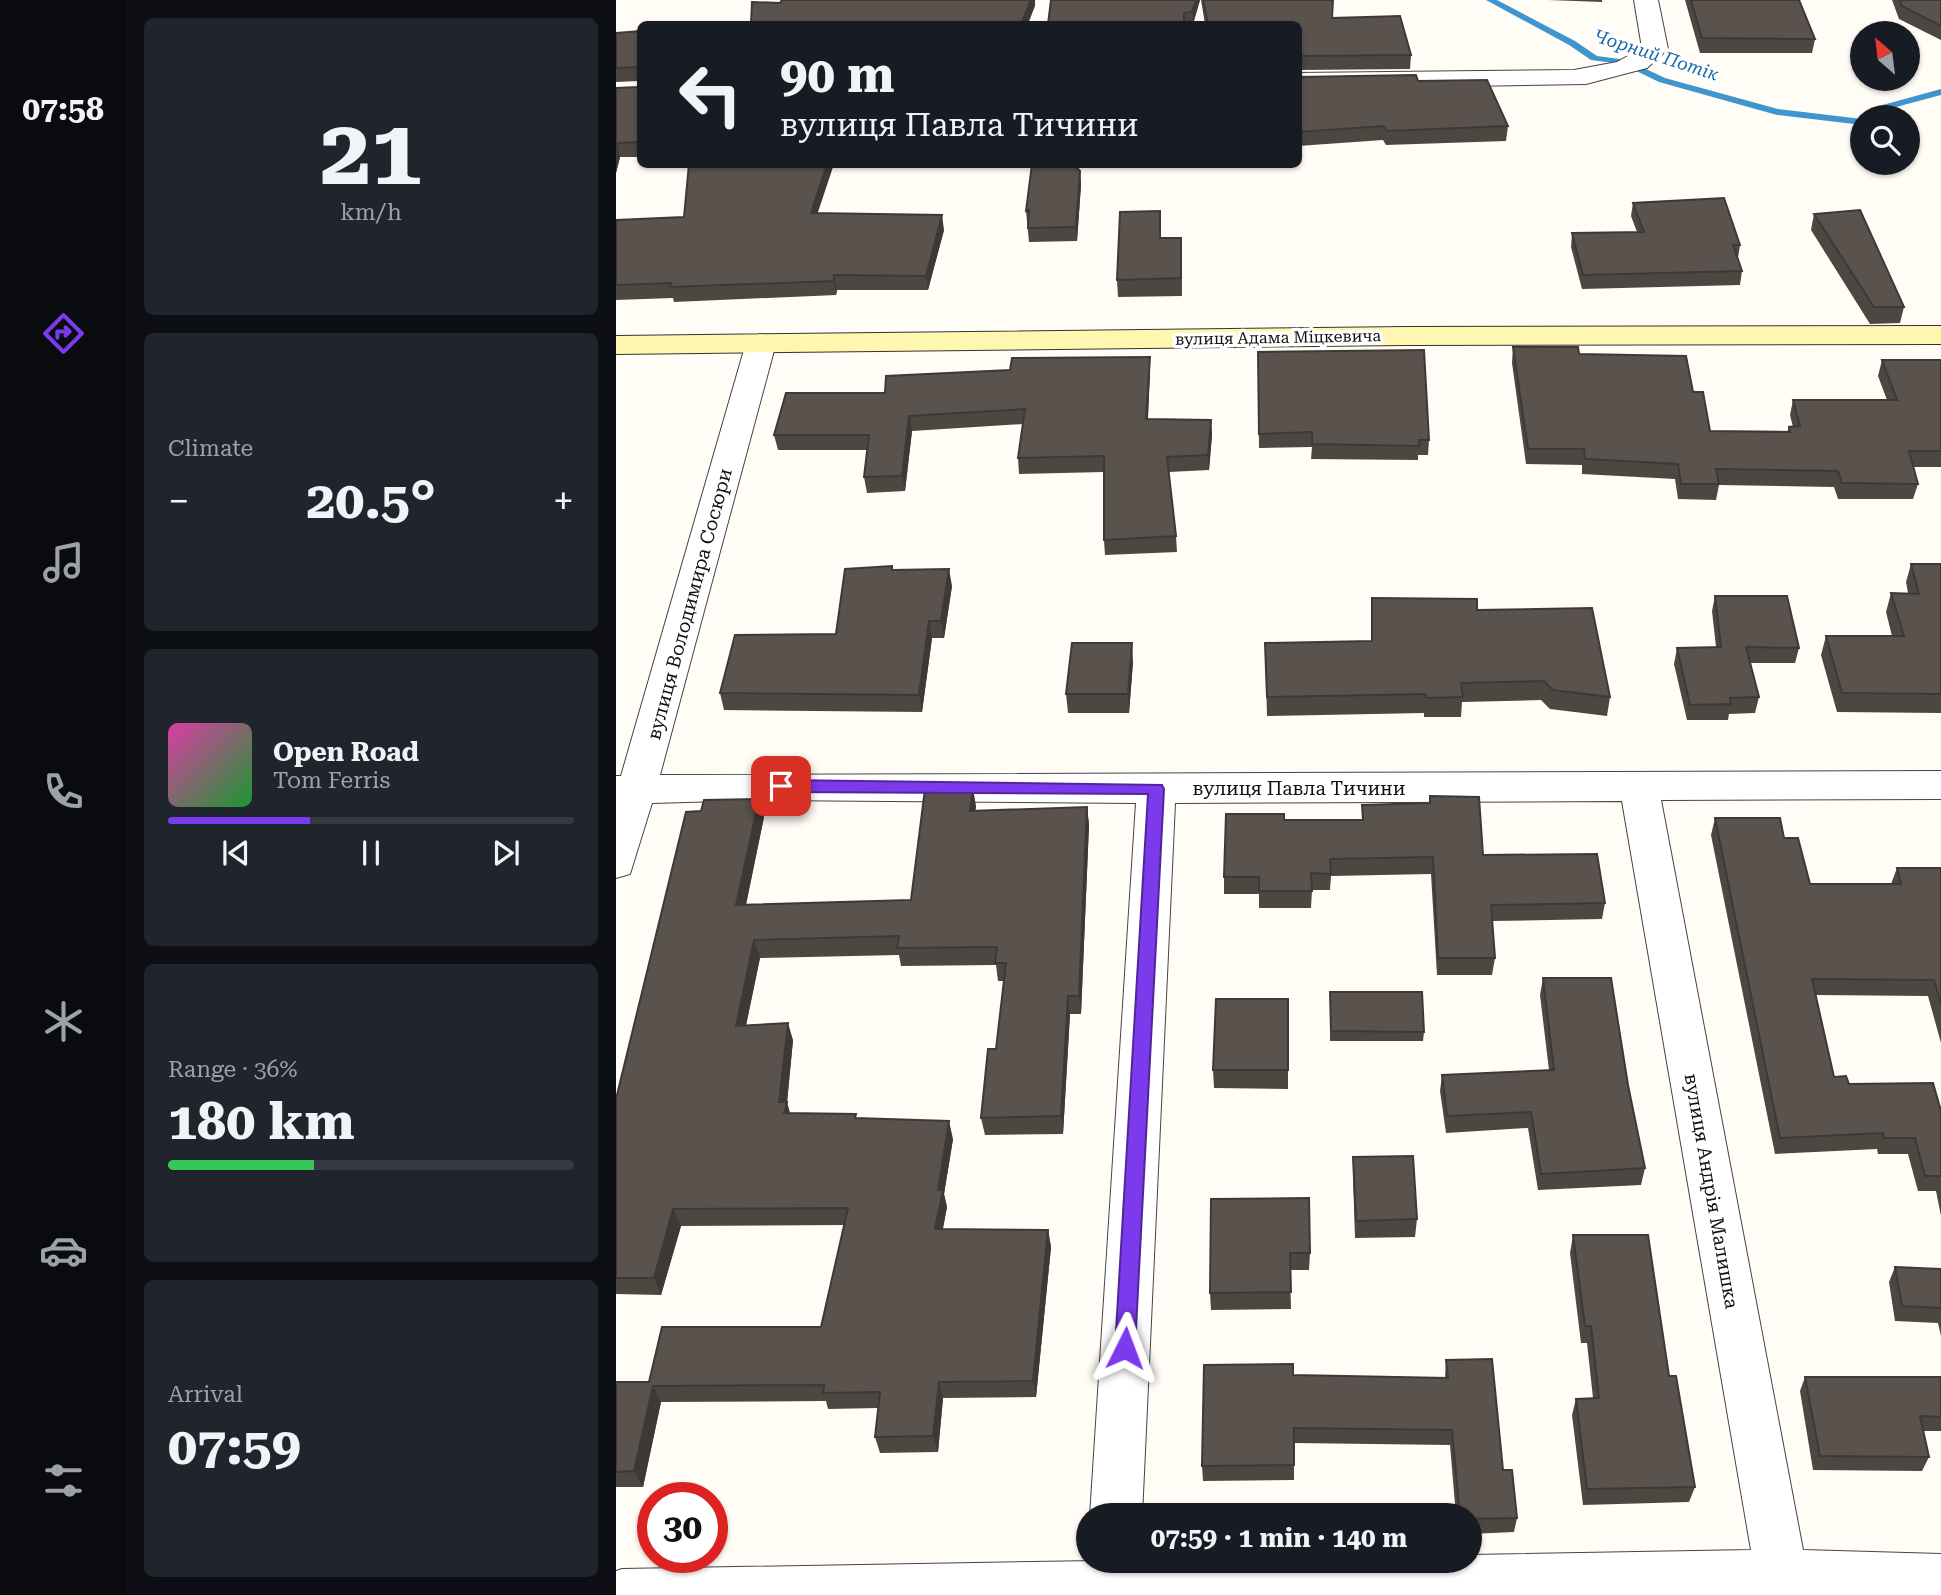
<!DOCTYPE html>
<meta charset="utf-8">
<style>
:root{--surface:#171b24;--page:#20242c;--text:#f1f3f6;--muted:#9ea1a6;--line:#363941;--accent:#7c3aed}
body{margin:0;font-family:"Roboto Serif",serif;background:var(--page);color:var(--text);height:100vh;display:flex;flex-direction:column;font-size:26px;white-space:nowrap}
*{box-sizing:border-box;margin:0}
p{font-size:23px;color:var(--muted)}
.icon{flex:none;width:38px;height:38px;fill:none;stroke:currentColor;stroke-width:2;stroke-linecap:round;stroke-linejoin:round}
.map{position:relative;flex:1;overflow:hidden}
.drawer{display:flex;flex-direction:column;gap:18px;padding:18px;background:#0d0f14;width:490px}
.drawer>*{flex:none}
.hud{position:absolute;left:21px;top:21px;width:665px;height:147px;border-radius:10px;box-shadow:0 2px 5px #0004;background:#171b24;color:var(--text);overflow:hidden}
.needle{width:46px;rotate:332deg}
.buttons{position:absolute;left:1234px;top:21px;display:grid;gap:14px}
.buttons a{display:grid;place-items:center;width:70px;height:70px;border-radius:50%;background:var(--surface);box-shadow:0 2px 5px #0004;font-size:35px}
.speed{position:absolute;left:21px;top:1482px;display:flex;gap:14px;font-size:35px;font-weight:700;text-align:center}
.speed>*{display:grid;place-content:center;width:91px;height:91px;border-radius:50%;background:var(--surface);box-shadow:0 2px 5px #0004;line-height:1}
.speed .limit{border:10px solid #d22;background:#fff;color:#111}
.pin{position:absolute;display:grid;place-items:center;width:60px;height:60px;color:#fff;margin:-30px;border-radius:14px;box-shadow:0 4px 10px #0006}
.me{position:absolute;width:77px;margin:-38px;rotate:3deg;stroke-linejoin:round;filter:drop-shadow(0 0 5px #0008)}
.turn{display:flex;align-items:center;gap:24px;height:147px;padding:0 28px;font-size:32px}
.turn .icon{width:91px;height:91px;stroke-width:2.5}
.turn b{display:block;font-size:49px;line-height:60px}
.big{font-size:52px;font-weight:700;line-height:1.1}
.drawer .tile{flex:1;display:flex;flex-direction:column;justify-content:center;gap:10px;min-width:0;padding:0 24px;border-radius:10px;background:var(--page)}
.drawer .dial{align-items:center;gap:0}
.dial b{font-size:91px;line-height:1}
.song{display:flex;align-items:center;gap:21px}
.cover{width:84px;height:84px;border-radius:10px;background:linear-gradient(135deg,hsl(320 70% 55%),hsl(130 70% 35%))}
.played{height:7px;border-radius:4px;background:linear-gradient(90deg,var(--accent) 35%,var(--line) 35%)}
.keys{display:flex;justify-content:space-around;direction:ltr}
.heat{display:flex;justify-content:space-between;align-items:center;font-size:38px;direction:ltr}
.charge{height:10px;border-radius:5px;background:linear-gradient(90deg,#34c759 36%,var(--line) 0)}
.trip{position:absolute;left:460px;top:1503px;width:406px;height:70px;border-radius:35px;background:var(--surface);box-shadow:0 2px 5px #0004;font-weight:700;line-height:70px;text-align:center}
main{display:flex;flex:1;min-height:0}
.dock{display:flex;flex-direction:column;width:126px;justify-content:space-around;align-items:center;background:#090b0e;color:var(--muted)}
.dock .icon{width:49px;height:49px}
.dock .active{color:var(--accent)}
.dock b{font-size:32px;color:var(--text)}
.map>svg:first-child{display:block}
</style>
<main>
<nav class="dock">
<b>07:58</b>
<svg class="icon active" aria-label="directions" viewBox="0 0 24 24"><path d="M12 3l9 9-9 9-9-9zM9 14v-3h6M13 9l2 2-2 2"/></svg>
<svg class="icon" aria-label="music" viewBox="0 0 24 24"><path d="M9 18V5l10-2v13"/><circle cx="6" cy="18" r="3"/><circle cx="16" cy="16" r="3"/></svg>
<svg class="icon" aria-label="phone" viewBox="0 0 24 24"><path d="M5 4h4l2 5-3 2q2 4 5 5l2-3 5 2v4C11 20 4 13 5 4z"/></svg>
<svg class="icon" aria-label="climate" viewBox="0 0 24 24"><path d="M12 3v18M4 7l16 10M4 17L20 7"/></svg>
<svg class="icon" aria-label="car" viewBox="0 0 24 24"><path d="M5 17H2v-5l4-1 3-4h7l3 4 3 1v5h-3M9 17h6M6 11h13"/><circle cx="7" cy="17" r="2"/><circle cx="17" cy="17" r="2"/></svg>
<svg class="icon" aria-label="filters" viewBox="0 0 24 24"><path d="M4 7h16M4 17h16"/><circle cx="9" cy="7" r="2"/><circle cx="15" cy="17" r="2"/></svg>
</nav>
<section class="drawer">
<div class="tile dial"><b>21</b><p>km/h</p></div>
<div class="tile"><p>Climate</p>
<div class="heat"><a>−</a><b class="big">20.5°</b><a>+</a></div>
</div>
<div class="tile">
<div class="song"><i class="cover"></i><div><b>Open Road</b><p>Tom Ferris</p></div></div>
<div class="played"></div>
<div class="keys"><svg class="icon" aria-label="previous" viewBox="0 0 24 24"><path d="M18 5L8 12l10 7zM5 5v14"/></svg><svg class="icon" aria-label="pause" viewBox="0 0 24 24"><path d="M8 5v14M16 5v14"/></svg><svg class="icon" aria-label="next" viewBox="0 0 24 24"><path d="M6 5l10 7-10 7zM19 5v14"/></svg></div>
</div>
<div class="tile"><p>Range · 36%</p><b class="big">180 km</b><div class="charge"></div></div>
<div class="tile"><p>Arrival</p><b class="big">07:59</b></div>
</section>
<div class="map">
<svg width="1325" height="1595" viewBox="0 0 1325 1595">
<rect width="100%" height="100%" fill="#fffdf5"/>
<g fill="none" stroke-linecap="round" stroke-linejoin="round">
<path fill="#3f96cf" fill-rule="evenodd" d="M 870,0 L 881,0 L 959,41 L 981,56 L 1011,60 L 1049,78 L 1162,109 L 1246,119 L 1246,125 L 1161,115 L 1043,82 L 1006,64 L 975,60 L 953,45 Z
M 1325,89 L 1325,95 L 1269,110 L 1265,114 L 1266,117 L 1256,117 L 1255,113 L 1263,106 Z"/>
<defs>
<path id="street" d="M 1018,0 L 1042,0 L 1052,49 L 1031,68 L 970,84 L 682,89 L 682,73 L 958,70 L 1001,62 L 1026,48 Z
M 145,334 L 156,337 L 160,343 L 44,775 L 1325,771 L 1325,799 L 1045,800 L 1187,1550 L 1325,1554 L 1325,1595 L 0,1595 L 0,1571 L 6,1569 L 480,1561 L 854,1561 L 854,1555 L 1135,1550 L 1006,801 L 559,803 L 526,1516 L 474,1516 L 520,803 L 139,800 L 36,803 L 14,874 L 0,878 L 0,776 L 5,776 L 130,343 L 134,337 Z"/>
<path id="secondary" d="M 1325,326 L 1325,344 L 790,345 L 0,354 L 0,336 L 790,327 Z"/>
</defs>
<use href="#street" stroke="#444" stroke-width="2"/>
<use href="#secondary" stroke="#333" stroke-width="2"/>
<use href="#street" fill="#fff" fill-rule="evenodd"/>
<use href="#secondary" fill="#fff6b0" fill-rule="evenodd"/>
</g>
<path fill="#4d4742" d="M 584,0 L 577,24 L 432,24 Z
M 585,0 L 717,0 L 716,18 L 795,55 L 794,69 L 682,70 L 682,24 L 589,24 Z
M 932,0 L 986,0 L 986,2 Z
M 1069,0 L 1183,0 L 1199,39 L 1196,53 L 1084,53 Z
M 1276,0 L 1325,0 L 1325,40 L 1283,19 Z
M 24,31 L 24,157 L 4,157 L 0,173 L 0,88 L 22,87 L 22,81 L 0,82 L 0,33 Z
M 682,77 L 802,81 L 892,126 L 890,141 L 770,145 L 767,140 L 682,146 Z
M 464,171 L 465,185 L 461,241 L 413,242 L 410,211 Z
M 1017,203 L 1124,245 L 1122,258 L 1126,271 L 1124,285 L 966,289 L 955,247 L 956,233 L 1021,232 L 1015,216 Z
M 202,213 L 328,230 L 312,290 L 221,290 L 220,295 L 58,302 L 57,298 L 0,300 L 0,220 Z
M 1198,214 L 1288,307 L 1284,323 L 1254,324 L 1195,230 Z
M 545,238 L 565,238 L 566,296 L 502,297 L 501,280 Z
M 897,347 L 963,354 L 1077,392 L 1094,431 L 1171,432 L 1173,427 L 1177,427 L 1174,415 L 1177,400 L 1271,400 L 1262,376 L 1266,360 L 1325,360 L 1325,467 L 1297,467 L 1302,484 L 1297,499 L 1222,499 L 1218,487 L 1103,485 L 1100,500 L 1062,499 L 1059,479 L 966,474 L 966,465 L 910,464 L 896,363 Z
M 642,352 L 813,440 L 812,455 L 802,455 L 802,460 L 695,459 L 696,447 L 643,448 Z
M 534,357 L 534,372 L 532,419 L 595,420 L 596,435 L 593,470 L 553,472 L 560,536 L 561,552 L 489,555 L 488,540 L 488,472 L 403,474 L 402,458 L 407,424 L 296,431 L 289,491 L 251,493 L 248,477 L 252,450 L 162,450 L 158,435 L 269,393 L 394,370 Z
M 1295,564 L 1325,564 L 1325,713 L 1221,712 L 1205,655 L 1210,636 L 1276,636 L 1270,612 L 1275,593 L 1292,593 L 1290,582 Z
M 276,570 L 336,586 L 328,638 L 316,638 L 306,712 L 108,710 L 104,693 L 220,634 Z
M 1099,596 L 1183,648 L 1179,663 L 1134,663 L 1143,697 L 1139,713 L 1113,714 L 1112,720 L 1071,720 L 1058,664 L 1061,648 L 1100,647 L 1096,611 Z
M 756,598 L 861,610 L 994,697 L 991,716 L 934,709 L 925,700 L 846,702 L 845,717 L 808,717 L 808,713 L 651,716 L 649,643 L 755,641 Z
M 517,662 L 513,713 L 452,713 L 450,694 Z
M 814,796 L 867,855 L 989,903 L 986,919 L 876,921 L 879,958 L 876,975 L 821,975 L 815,874 L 715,876 L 714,890 L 696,890 L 695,908 L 643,908 L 643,894 L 608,894 L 608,877 L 668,820 L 746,820 L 746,805 L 813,803 Z
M 360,806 L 359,811 L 471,807 L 473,825 L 465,1014 L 454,1014 L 447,1134 L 369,1135 L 365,1118 L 380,1049 L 388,981 L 382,981 L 380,965 L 285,966 L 283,955 L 144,958 L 130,1026 L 177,1040 L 171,1102 L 174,1113 L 241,1118 L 337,1139 L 328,1194 L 331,1207 L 327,1229 L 432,1230 L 435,1247 L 420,1397 L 327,1398 L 322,1452 L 264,1453 L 259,1437 L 262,1408 L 212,1409 L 210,1401 L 45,1402 L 27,1487 L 0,1487 L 0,1382 L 33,1382 L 205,1327 L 228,1225 L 65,1226 L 45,1295 L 0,1294 L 0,1099 L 148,817 L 130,905 L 295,900 Z
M 1099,818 L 1168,838 L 1194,884 L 1275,884 L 1281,868 L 1325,868 L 1325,1043 L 1312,996 L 1200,995 L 1218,1077 L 1233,1084 L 1325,1111 L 1325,1216 L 1320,1191 L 1302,1191 L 1292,1154 L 1262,1154 L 1261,1149 L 1159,1154 L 1095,835 Z
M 927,978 L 1012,1085 L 1029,1168 L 1025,1185 L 922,1190 L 912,1128 L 830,1133 L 824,1091 L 826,1075 L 933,1070 L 924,995 Z
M 714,992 L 808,1032 L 807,1041 L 714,1041 Z
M 672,999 L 672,1089 L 598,1088 L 597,1070 Z
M 737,1157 L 801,1219 L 799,1237 L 739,1238 L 737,1175 Z
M 595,1199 L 694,1253 L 693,1270 L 674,1270 L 675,1309 L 595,1310 L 594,1293 Z
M 957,1235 L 1053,1376 L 1079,1487 L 1073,1502 L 967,1505 L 956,1415 L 960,1399 L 977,1398 L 971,1343 L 965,1343 L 954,1253 Z
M 1279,1267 L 1325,1269 L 1325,1336 L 1322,1323 L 1279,1321 L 1273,1282 Z
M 830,1360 L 887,1470 L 901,1518 L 898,1532 L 854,1534 L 854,1516 L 840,1516 L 834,1445 L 678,1443 L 678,1480 L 587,1481 L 586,1466 L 677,1375 L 829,1378 Z
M 1189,1377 L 1325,1377 L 1325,1431 L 1307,1431 L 1313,1457 L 1306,1471 L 1197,1470 L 1184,1391 Z"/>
<path fill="#3f3936" d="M 415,0 L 419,0 L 419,6 L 412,24 L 405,24 Z
M 580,0 L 584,0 L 577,24 L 576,12 Z
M 1,143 L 4,157 L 0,173 L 0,145 Z
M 211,164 L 218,164 L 197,227 L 195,213 Z
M 464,171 L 465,185 L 461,241 L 460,227 Z
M 326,215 L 328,230 L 312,290 L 310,276 Z
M 565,238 L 566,255 L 566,296 L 565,278 Z
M 218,275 L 221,290 L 220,295 L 218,281 Z
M 534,357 L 534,372 L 531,434 L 530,419 Z
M 293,416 L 296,431 L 289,491 L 286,476 Z
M 595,420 L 596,435 L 593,470 L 592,455 Z
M 333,569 L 336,586 L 328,638 L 325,621 Z
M 313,621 L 316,638 L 306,712 L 303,695 Z
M 516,643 L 517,662 L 513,713 L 512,694 Z
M 357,788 L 360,806 L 357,830 L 354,811 Z
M 143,799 L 148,817 L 126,923 L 120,905 Z
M 471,807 L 473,825 L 465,1014 L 463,996 Z
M 138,940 L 144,958 L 126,1044 L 120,1026 Z
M 452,996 L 454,1014 L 447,1134 L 445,1116 Z
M 172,1023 L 177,1040 L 171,1103 L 176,1120 L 174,1131 L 163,1102 Z
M 333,1121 L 337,1139 L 328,1194 L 331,1207 L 323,1246 L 319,1229 L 322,1190 Z
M 57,1209 L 65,1226 L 45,1295 L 38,1278 Z
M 432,1230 L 435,1247 L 420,1397 L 417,1381 Z
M 323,1382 L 327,1398 L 322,1452 L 317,1436 Z
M 37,1386 L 45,1402 L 27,1487 L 18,1471 Z"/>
<path fill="#5a524d" stroke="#3f3936" stroke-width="2" d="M 166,0 L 415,0 L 405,24 L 111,24 L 135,23 L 136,2 L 164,3 Z
M 435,0 L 580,0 L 576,12 L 568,13 L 568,24 L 432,24 Z
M 587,0 L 717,0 L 716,18 L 784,16 L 795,55 L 682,56 L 682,24 L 592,24 Z
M 1075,0 L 1183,0 L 1199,39 L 1086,38 Z
M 1284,0 L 1325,0 L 1325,26 L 1286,6 Z
M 24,31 L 24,142 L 1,143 L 0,145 L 0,88 L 22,87 L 22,67 L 0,68 L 0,33 Z
M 800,75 L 802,81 L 871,80 L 892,126 L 771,131 L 768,126 L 682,132 L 682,77 Z
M 73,164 L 211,164 L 195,213 L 326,215 L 310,276 L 218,275 L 218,281 L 54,287 L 55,283 L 0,285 L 0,220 L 68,217 Z
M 416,164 L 457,164 L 464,171 L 460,227 L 412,228 L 413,210 L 410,211 Z
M 1108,198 L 1124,245 L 1117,245 L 1126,271 L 967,275 L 956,233 L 1028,232 L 1017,203 Z
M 1244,210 L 1288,307 L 1258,307 L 1198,214 Z
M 544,211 L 544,238 L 565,238 L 565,278 L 501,280 L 504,212 Z
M 897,347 L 962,347 L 963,354 L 1070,356 L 1077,392 L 1087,392 L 1094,431 L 1174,432 L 1173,427 L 1184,426 L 1177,400 L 1281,400 L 1266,360 L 1325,360 L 1325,451 L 1293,451 L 1302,484 L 1226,483 L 1222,471 L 1100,469 L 1103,484 L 1065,484 L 1062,464 L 969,459 L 968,449 L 912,449 Z
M 808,350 L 813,440 L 803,440 L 803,446 L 696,444 L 696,432 L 643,434 L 642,352 Z
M 534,357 L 530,419 L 595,420 L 592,455 L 551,457 L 560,536 L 488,540 L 488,456 L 402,458 L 409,409 L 293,416 L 286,476 L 248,477 L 253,435 L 158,435 L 170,393 L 269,393 L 270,376 L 394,370 L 396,358 Z
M 1295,564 L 1325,564 L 1325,694 L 1226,693 L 1210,636 L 1288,636 L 1275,593 L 1303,594 Z
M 276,566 L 276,570 L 333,569 L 325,621 L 313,621 L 303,695 L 104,693 L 119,635 L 220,634 L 229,569 Z
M 1099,596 L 1171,596 L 1183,648 L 1130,647 L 1143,697 L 1114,698 L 1115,704 L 1074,705 L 1061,648 L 1105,647 Z
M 756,598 L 861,599 L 861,610 L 976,608 L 994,697 L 937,690 L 928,681 L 845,683 L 847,697 L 810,698 L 809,694 L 651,697 L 649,643 L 756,641 Z
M 456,643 L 516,643 L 512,694 L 450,694 Z
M 357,788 L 354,811 L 471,807 L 463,996 L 452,996 L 445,1116 L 365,1118 L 372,1049 L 380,1049 L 390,963 L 379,963 L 381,947 L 281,948 L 283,936 L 138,940 L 120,1026 L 172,1023 L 163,1102 L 171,1102 L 168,1113 L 240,1114 L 239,1118 L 333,1121 L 322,1190 L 327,1190 L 319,1229 L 432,1230 L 417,1381 L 323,1382 L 317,1436 L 259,1437 L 264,1392 L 207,1393 L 208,1385 L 37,1386 L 18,1471 L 0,1472 L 0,1382 L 33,1382 L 46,1327 L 205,1327 L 232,1208 L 57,1209 L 38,1278 L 0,1278 L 0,1099 L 70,812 L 85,811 L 88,800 L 143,799 L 120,905 L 295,900 L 309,789 Z
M 814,796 L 863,797 L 867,855 L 981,854 L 989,903 L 875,905 L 879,958 L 822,958 L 817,857 L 714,859 L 715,874 L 695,873 L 696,891 L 643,891 L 643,877 L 608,877 L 610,814 L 668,814 L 668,820 L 747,820 L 746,805 L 814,803 Z
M 1099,818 L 1164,818 L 1168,838 L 1182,838 L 1194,884 L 1285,884 L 1281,868 L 1325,868 L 1325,1004 L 1318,980 L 1196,979 L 1218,1077 L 1230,1076 L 1233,1084 L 1317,1083 L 1325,1111 L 1325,1176 L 1309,1176 L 1299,1138 L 1268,1138 L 1267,1133 L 1164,1138 Z
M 927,978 L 995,978 L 1012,1085 L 1029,1168 L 925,1174 L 915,1112 L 831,1116 L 826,1075 L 938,1070 Z
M 714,992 L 806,992 L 808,1032 L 715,1031 Z
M 600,999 L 672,999 L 672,1070 L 597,1070 Z
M 797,1156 L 801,1219 L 740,1221 L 737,1157 Z
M 693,1198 L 694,1253 L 674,1253 L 675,1292 L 594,1293 L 595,1199 Z
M 957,1235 L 1032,1235 L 1053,1376 L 1060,1376 L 1079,1487 L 971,1489 L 960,1399 L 983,1398 L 975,1326 L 969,1326 Z
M 1279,1267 L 1325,1269 L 1325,1308 L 1286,1306 Z
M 876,1359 L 887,1470 L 896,1470 L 901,1518 L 854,1519 L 854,1516 L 844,1516 L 836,1430 L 678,1428 L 678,1465 L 586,1466 L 588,1365 L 677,1364 L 677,1375 L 832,1378 L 830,1360 Z
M 1189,1377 L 1325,1377 L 1325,1417 L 1304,1416 L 1313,1457 L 1204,1456 Z"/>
<path fill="#7c3aed" stroke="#51269a" stroke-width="2" d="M 165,780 L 546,785 L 548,789 L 519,1348 L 516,1354 L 509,1357 L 502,1354 L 499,1348 L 532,794 L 165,792 L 157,786 Z"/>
<g text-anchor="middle" stroke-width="7" stroke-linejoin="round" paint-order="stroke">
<g font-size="16" fill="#111" stroke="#fff">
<text transform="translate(662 337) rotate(-1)" y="6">вулиця Адама Міцкевича</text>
</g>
<g font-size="18" font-style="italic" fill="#1768a6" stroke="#fff">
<text transform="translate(1040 55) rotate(18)" y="6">Чорний Потік</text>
</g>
<g font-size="19" fill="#111" stroke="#fff">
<text transform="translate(73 604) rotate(-75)" y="7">вулиця Володимира Сосюри</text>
<text x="683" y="795">вулиця Павла Тичини</text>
<text transform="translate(1096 1191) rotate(80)" y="7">вулиця Андрія Малишка</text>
</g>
</g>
</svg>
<div class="buttons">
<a><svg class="needle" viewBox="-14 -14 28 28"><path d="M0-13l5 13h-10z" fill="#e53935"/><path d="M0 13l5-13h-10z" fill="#9ea1a6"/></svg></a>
<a><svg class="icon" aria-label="search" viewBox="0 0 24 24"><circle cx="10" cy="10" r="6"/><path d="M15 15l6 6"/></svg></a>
</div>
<div class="speed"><div class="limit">30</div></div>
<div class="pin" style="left:165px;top:786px;background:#d93025"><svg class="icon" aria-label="arrive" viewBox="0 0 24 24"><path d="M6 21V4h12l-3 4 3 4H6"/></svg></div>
<svg class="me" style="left:509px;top:1348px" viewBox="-20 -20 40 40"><path d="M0-17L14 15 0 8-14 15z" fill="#7c3aed" stroke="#fff" stroke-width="4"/></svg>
<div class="trip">07:59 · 1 min · 140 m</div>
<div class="hud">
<div class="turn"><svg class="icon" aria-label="left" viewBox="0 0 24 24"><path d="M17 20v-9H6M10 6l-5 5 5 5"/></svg><div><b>90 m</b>вулиця Павла Тичини</div></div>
</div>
</div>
</main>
